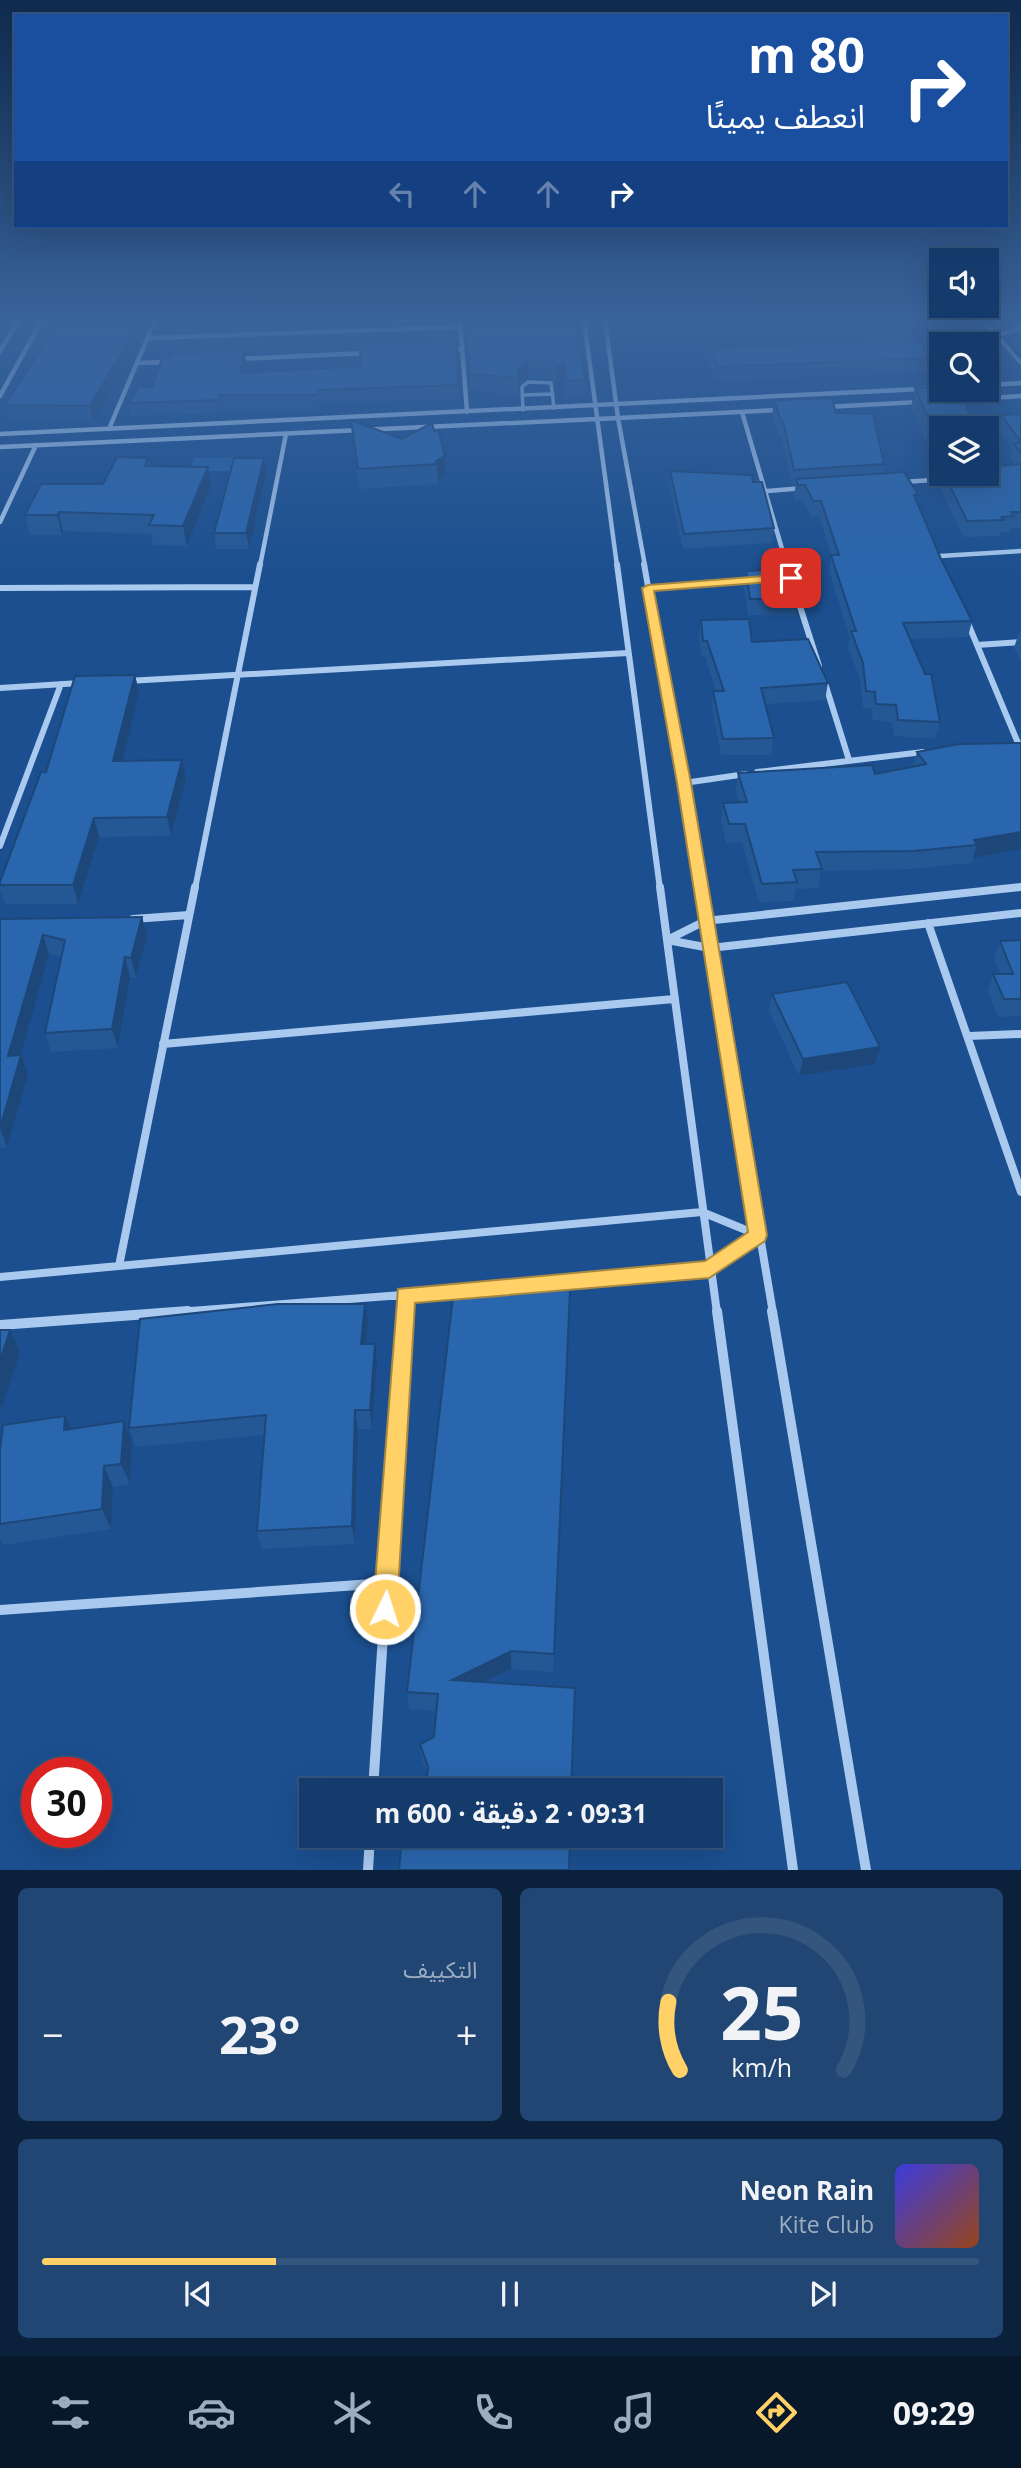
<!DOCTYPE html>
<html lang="ar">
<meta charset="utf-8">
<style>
:root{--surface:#143b6b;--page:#214673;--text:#f1f3f6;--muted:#9dadc1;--line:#33557e;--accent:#ffd166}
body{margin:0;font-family:"Open Sans","Noto Sans Arabic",sans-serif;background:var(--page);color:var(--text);direction:rtl;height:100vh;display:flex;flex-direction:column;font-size:26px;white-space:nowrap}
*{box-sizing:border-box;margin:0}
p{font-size:23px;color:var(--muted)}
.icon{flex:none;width:38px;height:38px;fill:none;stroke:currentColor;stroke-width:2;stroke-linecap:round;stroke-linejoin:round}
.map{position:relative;height:1870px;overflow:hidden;direction:ltr}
.details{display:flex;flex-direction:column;gap:18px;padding:18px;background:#0b203b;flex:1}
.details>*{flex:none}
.top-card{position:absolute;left:14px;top:14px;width:994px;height:214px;border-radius:0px;box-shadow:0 7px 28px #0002,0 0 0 2px var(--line);direction:rtl;background:#1a4fa0;color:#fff;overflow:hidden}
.buttons{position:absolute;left:929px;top:248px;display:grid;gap:14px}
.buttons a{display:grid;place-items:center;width:70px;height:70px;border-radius:0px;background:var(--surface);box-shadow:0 7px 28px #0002,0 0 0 2px var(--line);font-size:35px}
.speed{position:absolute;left:21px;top:1757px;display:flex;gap:14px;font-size:35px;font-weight:700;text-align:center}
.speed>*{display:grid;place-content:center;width:91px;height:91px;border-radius:50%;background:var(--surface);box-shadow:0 7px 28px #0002,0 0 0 2px var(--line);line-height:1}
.speed .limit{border:10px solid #d22;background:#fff;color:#111}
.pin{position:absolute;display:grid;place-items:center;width:60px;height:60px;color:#fff;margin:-30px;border-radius:14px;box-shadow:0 4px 10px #0006}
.me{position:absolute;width:77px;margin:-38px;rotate:4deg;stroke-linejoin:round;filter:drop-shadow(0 0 5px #0008)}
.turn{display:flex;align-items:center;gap:24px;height:147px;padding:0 28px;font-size:32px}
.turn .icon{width:91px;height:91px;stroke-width:2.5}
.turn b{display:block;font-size:49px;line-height:60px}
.lanes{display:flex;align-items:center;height:66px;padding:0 28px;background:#0003;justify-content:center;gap:35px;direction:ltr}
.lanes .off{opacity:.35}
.big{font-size:52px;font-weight:700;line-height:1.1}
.details .card{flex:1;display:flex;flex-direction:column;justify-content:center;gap:10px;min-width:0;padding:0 24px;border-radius:10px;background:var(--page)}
.details .dial{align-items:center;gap:0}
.dial svg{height:182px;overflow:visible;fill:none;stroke:var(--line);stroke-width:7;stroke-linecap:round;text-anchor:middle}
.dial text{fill:var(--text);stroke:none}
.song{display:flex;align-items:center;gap:21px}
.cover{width:84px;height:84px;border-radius:10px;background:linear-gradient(135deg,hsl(240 70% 55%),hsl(20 70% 35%))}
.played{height:7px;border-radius:4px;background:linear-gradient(90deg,var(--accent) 25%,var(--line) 25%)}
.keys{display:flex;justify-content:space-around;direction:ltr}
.heat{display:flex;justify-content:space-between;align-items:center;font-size:38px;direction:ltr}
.details .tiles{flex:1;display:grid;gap:18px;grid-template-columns:1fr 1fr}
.card:last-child{grid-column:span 2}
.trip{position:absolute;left:299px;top:1778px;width:424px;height:70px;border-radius:0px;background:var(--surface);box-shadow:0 7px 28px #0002,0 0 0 2px var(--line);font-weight:700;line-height:70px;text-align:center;direction:rtl}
.dock{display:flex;height:112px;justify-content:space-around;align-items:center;background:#08182b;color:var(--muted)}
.dock .icon{width:49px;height:49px}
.dock .current{color:var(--accent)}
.dock b{font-size:32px;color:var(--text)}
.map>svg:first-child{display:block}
</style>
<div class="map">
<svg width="1021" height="1870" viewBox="0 0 1021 1870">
<rect width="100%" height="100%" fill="#1b4f8f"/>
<path fill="#2461a8" d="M 261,457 L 258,471 L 190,471 L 194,458 Z"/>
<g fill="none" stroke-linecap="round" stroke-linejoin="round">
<path stroke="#a9c9ee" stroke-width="3.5" d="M 983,320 L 1021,363
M 997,335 L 1021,329
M 523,395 L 553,394
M 523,410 L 522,387 L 528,382 L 551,383 L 554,408"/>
<path stroke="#a9c9ee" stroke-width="4.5" d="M 460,320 L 467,412
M 584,320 L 617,566
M 1013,320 L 1021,329
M 148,338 L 461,327
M 449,350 L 462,349
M 0,351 L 19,320
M 236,359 L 367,353
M 137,363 L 168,362
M 987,385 L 1021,383
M 0,396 L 42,320
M 955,400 L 1021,396
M 826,407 L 919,402
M 742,412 L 787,566
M 109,429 L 155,320
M 0,434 L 942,388
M 0,447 L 618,418 L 605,320
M 987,452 L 1000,472
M 903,482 L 947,479
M 767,491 L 804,488
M 0,522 L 36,445
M 940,556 L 1021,551
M 260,566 L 286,434
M 645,566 L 618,418 L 779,410"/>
<path stroke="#a9c9ee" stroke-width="6" d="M 617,564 L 660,889
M 644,564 L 702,889
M 787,564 L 790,576
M 0,588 L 255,587
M 648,588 L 752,581
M 796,594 L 819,666
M 967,621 L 1018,743
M 977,645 L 1021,642
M 824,680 L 849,760
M 127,681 L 628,653
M 0,688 L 80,683
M 757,772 L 923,752
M 684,783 L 746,774
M 0,846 L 61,684
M 195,889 L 260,564
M 1007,889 L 1021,887"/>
<path stroke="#a9c9ee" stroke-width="8" d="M 660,887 L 667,940 L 710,948 L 1021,913
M 701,887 L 773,1313
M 133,919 L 189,915
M 928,923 L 1021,1192
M 969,1036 L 1021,1034
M 163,1044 L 674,999
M 119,1266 L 195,887
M 0,1277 L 702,1212 L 758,1235 L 709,1269 L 528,1285
M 164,1313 L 481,1289
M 404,1313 L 405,1295
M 717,1313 L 667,940 L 705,921 L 1021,887"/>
<path stroke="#a9c9ee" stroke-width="10" d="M 717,1311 L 793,1870
M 772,1311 L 866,1870
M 0,1325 L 188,1311
M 0,1610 L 387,1583
M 373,1790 L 404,1311
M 368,1870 L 370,1836"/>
</g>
<path fill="#245895" d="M 54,320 L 150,320 L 145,329 L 142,329 L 137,349 L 134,349 L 93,421 L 9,419 L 5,405 L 44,345 L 43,342 Z
M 237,320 L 448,320 L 448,323 L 350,321 L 238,326 Z
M 466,320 L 578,344 L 586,380 L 586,397 L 566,398 L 564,379 L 555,384 L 552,379 L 528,378 L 518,385 L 518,395 L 470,390 Z
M 634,320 L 741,320 L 636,324 Z
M 457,341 L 459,399 L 319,403 L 319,409 L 222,409 L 222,413 L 131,416 L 129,403 L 152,387 L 170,358 L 244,350 L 246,363 L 244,373 L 360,366 Z
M 709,348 L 930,358 L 927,372 L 716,381 L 708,362 Z
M 915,388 L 942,429 L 942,474 L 987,474 L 1015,465 L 1010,458 L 1012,449 L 998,430 L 1001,415 L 1021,414 L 1021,528 L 1011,528 L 1010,532 L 1001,532 L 1000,536 L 963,537 L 939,485 L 941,475 L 911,407 Z
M 774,400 L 836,413 L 884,464 L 883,474 L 918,495 L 916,500 L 941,559 L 972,621 L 968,637 L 910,639 L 940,722 L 935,739 L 894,736 L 892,722 L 873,720 L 871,708 L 863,708 L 860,680 L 848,647 L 850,638 L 829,571 L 831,555 L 819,516 L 811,517 L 803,500 L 795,500 L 794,494 L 796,484 L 792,485 L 781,436 L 779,436 L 772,414 Z
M 351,420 L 402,439 L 432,423 L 445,476 L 438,480 L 438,484 L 359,489 Z
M 148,458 L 150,466 L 208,467 L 211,486 L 187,546 L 153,545 L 151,534 L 63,531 L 62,535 L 30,535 L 25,515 L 103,484 Z
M 670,471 L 753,482 L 774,528 L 772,543 L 683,549 L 669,485 Z
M 266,473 L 249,549 L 216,549 L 214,533 Z
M 746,571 L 798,599 L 796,616 L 748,615 L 744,587 Z
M 701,620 L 752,642 L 828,683 L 825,700 L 765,704 L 774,738 L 771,755 L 721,755 L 712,708 L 713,691 L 716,691 L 705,657 L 701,657 L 699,636 Z
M 1019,632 L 1021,632 L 1021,661 L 1014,648 Z
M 135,675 L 139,693 L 122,761 L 182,760 L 186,779 L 171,836 L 99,837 L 78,904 L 5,904 L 0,889 L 0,882 L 46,772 Z
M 1021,743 L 1021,849 L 973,858 L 972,863 L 909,869 L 821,871 L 818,888 L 796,889 L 793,901 L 759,902 L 742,842 L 726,843 L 721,821 L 723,803 L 739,803 L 736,791 L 738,773 L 875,774 L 913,766 L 917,752 Z
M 142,917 L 147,936 L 136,977 L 130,977 L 118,1048 L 51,1052 L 45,1033 L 61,957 L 49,954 L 20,1055 L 28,1075 L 7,1147 L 0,1148 L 0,919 Z
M 1021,940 L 1021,1016 L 998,1017 L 988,992 L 993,974 L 1000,974 L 994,958 L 1000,941 Z
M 772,994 L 880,1047 L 875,1064 L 799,1076 L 769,1011 Z
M 537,1289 L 570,1290 L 553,1672 L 511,1669 L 485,1682 L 428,1775 L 422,1760 L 420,1744 L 434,1737 L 436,1711 L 409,1709 L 407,1692 Z
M 365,1304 L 368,1324 L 366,1344 L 377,1364 L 372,1429 L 358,1429 L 355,1544 L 262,1549 L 257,1531 L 264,1435 L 136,1447 L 129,1428 Z
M 65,1416 L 71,1429 L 124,1421 L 132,1442 L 130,1484 L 113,1487 L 111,1529 L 3,1545 L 0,1540 L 0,1450 Z"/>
<path fill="#1d4779" d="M 139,320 L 140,320 L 142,329 L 137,349 L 135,336 Z
M 144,320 L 150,320 L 145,329 Z
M 131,336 L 134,349 L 93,421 L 90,406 Z
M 244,350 L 246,363 L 241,386 L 240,373 Z
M 528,361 L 528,378 L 518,385 L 518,395 L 518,368 Z
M 564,362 L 564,379 L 555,384 L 556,367 Z
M 445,456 L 445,476 L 438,480 L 436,461 Z
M 264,458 L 266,473 L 249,549 L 246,533 Z
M 208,467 L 211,486 L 187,546 L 183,526 Z
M 59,512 L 63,531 L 62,535 L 57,515 Z
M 135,675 L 139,693 L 118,779 L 113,761 Z
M 182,760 L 186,779 L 171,836 L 167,817 Z
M 94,818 L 99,837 L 78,904 L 73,885 Z
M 1021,832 L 1021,849 L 973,858 L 977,845 L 974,840 Z
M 142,917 L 147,936 L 136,977 L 131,958 Z
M 43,935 L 49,954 L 15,1075 L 8,1056 Z
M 125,957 L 130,977 L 118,1048 L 112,1029 Z
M 880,1047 L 875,1064 L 799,1076 L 803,1059 Z
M 21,1055 L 28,1075 L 7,1147 L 0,1128 Z
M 365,1304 L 368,1324 L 364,1364 L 361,1344 Z
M 10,1330 L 20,1352 L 2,1408 L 0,1405 L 0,1361 Z
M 375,1344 L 377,1364 L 372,1429 L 370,1410 Z
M 355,1410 L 358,1429 L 355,1544 L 352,1526 Z
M 65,1416 L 75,1436 L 64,1430 Z
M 124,1421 L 132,1442 L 130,1484 L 121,1464 Z
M 104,1466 L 113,1487 L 111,1529 L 102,1509 Z
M 511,1651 L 511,1669 L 453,1697 L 452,1680 Z"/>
<path fill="#2a66ad" stroke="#1d4779" stroke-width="2" d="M 54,320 L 139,320 L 135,336 L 131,336 L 90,406 L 5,405 L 46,342 L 43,342 Z
M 466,320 L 577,320 L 578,344 L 586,380 L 566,381 L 564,362 L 556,367 L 552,362 L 528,361 L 518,368 L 518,378 L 470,374 Z
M 917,340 L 930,358 L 718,367 L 709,348 Z
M 457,341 L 458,385 L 318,390 L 317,395 L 220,395 L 220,400 L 129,403 L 139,386 L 152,387 L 162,358 L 170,358 L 172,353 L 244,350 L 240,373 L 360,366 L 360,345 Z
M 942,387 L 942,390 L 959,390 L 977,429 L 942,429 L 942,448 L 915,388 Z
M 832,398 L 836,413 L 873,414 L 884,464 L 794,470 L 783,421 L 781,421 L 774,400 Z
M 1021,414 L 1021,442 L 1001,415 Z
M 351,420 L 402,439 L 432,423 L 434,431 L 439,432 L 445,456 L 436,461 L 437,464 L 358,469 Z
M 1014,443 L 1021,443 L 1021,454 Z
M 117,457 L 148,458 L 145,466 L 208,467 L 183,526 L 149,525 L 154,515 L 59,512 L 57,515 L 25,515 L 41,484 L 103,484 Z
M 234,458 L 264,458 L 246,533 L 214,533 Z
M 1021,464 L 1021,512 L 1011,512 L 1014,516 L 1001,517 L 1004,520 L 967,521 L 944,474 L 987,474 L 987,467 Z
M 670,471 L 752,475 L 753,482 L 762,482 L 774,528 L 684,534 Z
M 904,472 L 916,491 L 918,495 L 914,495 L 941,559 L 972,621 L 903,623 L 925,674 L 931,674 L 940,722 L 898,720 L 896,705 L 876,704 L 875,692 L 866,691 L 863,663 L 851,631 L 856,631 L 831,555 L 839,555 L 821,501 L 813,501 L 805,485 L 798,485 L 796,479 Z
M 792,568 L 798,599 L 750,599 L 746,571 Z
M 749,619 L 752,642 L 808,639 L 828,683 L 761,688 L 774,738 L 723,739 L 713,691 L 724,691 L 707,641 L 703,641 L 701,620 Z
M 135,675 L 113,761 L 182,760 L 167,817 L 94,818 L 73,885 L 0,885 L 0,882 L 41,772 L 46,772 L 75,676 Z
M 1021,743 L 1021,832 L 974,840 L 977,845 L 914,851 L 816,852 L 822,869 L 793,870 L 797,882 L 762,884 L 745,824 L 729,824 L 723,803 L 747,802 L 738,773 L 872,765 L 875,774 L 926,764 L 917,752 L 959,744 Z
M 142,917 L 131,958 L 125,957 L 112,1029 L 45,1033 L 65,940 L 43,935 L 8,1056 L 21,1055 L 0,1128 L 0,919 Z
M 1021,940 L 1021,999 L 1004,999 L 993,974 L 1013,974 L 1000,941 Z
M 847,982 L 880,1047 L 803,1059 L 772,994 Z
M 531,1277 L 537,1289 L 570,1290 L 554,1654 L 511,1651 L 452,1680 L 575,1688 L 571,1790 L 426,1790 L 428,1767 L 420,1744 L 434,1737 L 438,1694 L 407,1692 L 453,1297 L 493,1281 L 518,1282 Z
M 278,1304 L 365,1304 L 361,1344 L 375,1344 L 370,1410 L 355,1410 L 352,1526 L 257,1531 L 266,1415 L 129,1428 L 140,1319 Z
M 0,1330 L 10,1330 L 0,1361 Z
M 65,1416 L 64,1430 L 124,1421 L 121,1464 L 104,1466 L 102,1509 L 0,1524 L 0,1450 L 3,1425 Z
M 402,1836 L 570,1836 L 569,1870 L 399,1870 Z"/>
<linearGradient id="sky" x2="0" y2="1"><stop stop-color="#0f2b4f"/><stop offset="0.55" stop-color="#39639b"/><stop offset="1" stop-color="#39639b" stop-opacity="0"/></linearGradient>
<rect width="1021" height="581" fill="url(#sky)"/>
<path fill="#ffd166" stroke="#a68842" stroke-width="2" d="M 791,574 L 797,578 L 795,580 L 654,591 L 691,783 L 767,1235 L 765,1241 L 709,1278 L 415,1303 L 397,1609 L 393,1617 L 385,1621 L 376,1617 L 373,1609 L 398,1289 L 705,1261 L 748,1232 L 677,783 L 642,588 L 648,585 Z"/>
</svg>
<div class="buttons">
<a><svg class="icon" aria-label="sound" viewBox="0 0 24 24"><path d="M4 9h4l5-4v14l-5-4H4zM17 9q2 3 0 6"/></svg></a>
<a><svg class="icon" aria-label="search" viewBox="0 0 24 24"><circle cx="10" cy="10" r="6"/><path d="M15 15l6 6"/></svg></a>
<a><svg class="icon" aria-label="layers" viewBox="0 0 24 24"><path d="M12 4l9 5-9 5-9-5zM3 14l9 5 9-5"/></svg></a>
</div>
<div class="speed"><div class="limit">30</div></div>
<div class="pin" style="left:791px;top:578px;background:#d93025"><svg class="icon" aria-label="arrive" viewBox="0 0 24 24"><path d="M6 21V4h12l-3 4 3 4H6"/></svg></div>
<svg class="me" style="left:385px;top:1609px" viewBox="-20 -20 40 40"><circle r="17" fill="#ffd166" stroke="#fff" stroke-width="3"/><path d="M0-11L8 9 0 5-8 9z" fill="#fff"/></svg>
<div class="trip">09:31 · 2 دقيقة · 600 m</div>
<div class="top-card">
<div class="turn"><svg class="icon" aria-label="right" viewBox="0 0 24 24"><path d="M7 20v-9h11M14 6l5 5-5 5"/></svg><div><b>80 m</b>انعطف يمينًا</div></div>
<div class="lanes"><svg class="icon off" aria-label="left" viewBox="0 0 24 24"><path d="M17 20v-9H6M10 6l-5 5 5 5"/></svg><svg class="icon off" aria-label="ahead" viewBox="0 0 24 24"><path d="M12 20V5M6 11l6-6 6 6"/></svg><svg class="icon off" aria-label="ahead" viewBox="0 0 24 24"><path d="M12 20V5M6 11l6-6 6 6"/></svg><svg class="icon" aria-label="right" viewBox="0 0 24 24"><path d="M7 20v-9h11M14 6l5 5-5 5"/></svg></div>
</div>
</div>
<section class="details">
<div class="tiles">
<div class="card dial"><svg viewBox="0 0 100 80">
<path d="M14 69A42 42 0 1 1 86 69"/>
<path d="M14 69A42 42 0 0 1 9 39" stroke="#ffd166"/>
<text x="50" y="56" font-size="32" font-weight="700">25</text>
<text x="50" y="72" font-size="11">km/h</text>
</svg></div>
<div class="card"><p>التكييف</p>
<div class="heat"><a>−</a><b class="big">23°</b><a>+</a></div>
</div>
<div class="card">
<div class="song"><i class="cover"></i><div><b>Neon Rain</b><p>Kite Club</p></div></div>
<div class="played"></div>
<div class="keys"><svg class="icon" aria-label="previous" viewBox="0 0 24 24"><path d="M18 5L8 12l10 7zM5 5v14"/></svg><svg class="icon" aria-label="pause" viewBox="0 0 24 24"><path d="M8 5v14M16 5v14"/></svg><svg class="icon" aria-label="next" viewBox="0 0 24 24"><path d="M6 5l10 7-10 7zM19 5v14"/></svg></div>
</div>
</div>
</section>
<nav class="dock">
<b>09:29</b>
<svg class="icon current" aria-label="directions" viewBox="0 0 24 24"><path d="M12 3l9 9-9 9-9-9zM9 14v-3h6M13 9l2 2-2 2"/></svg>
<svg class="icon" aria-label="music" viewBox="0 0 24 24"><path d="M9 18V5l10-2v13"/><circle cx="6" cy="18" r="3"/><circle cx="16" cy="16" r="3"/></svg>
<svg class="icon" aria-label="phone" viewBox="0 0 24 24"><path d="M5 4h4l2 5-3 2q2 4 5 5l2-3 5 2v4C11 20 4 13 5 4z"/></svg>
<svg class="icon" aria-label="climate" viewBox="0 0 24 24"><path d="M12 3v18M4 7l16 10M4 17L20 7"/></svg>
<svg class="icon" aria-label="car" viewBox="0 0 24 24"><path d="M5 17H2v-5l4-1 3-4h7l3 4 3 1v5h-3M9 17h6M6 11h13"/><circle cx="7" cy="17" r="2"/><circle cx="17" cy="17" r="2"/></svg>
<svg class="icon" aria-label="filters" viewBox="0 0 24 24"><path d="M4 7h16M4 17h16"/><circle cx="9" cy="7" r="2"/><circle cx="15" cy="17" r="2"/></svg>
</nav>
